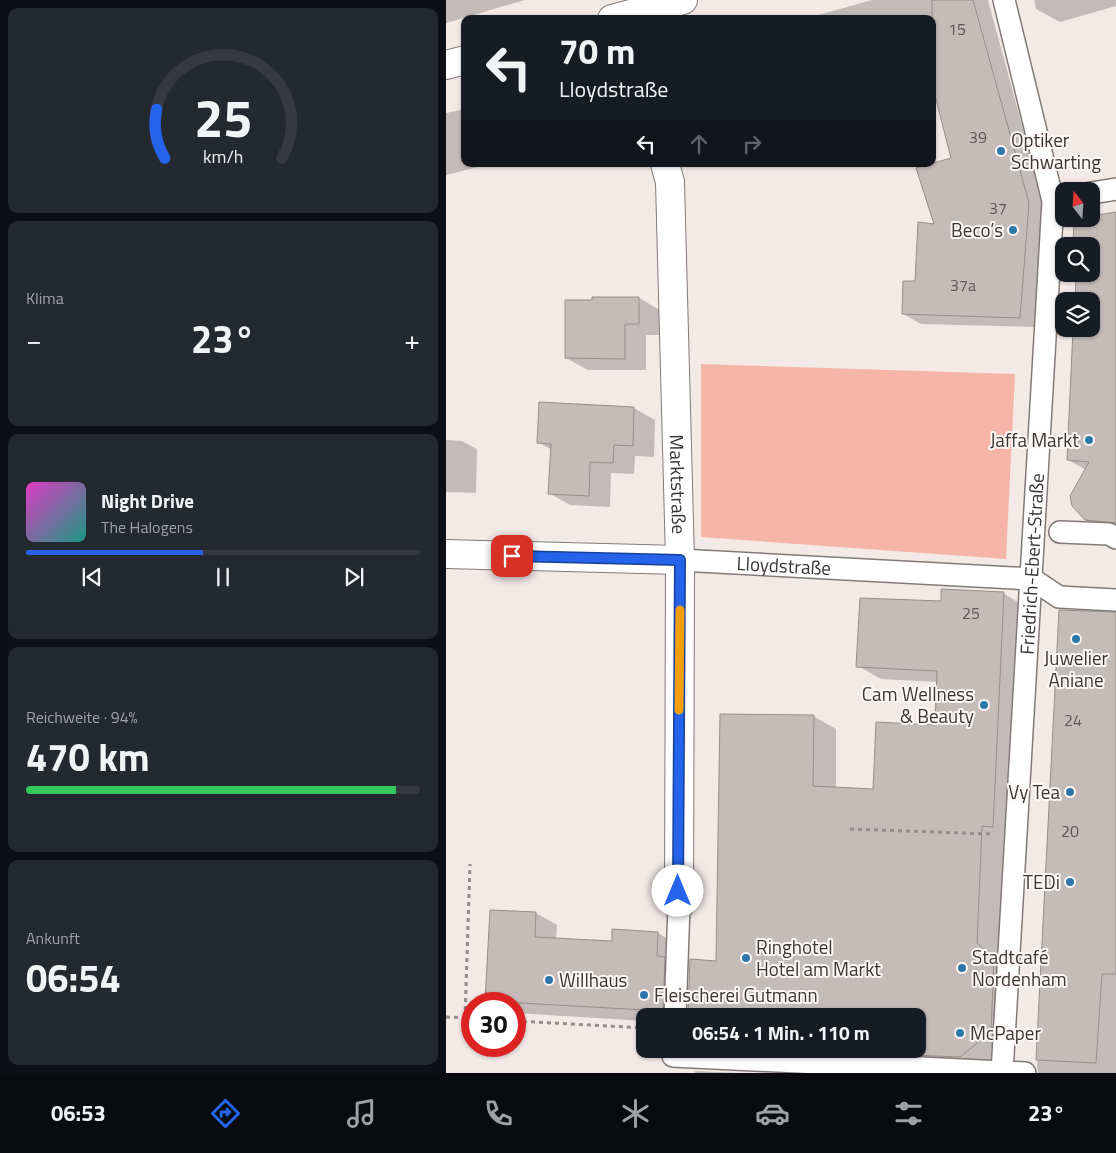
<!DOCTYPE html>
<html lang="de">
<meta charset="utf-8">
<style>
:root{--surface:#171b24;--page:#242831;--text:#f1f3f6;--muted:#9ea1a6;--line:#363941;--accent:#2563eb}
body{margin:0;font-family:"Titillium Web",sans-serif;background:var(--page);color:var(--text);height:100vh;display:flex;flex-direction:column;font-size:19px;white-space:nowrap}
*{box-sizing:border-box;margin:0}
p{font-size:16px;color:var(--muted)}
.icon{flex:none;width:28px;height:28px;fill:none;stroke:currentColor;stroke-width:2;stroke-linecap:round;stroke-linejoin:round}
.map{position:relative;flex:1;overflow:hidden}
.panel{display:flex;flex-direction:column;gap:8px;padding:8px;background:#0d0f14;width:446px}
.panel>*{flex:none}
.guide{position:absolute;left:15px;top:15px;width:475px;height:152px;border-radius:10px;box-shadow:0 1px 4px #0004;background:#171b24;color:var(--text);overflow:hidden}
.needle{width:32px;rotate:343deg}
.tools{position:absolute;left:609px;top:182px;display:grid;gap:10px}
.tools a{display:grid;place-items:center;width:45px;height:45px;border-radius:10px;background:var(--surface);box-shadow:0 1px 4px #0004;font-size:25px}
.speed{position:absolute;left:15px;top:992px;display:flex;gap:10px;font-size:25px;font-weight:700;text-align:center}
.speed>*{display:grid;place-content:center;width:65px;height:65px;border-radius:50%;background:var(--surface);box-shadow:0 1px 4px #0004;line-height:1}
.speed .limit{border:8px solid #d22;background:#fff;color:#111}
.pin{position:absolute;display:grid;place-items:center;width:42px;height:42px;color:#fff;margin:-21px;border-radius:10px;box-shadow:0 2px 8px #0006}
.me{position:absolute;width:55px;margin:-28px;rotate:0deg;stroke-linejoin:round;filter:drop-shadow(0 0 4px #0008)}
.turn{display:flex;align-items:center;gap:18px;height:105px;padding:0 15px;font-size:22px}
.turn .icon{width:65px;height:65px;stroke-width:2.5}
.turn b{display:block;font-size:35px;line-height:42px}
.lanes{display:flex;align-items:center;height:48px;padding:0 15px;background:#0003;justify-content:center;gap:25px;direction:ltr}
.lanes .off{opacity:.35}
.big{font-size:38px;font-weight:700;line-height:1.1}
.panel .tile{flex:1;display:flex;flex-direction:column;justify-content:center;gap:8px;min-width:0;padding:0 18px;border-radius:10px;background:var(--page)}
.panel .dial{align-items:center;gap:0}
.dial svg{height:130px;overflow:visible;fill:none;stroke:var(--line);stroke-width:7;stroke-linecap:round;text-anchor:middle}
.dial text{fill:var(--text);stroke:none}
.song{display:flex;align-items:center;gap:15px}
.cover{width:60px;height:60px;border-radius:8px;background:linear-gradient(135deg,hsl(310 70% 55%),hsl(170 70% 35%))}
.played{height:5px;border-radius:2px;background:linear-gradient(90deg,var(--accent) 45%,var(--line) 45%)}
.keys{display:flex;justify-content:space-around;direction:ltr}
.heat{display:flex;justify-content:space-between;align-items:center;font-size:28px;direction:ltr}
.charge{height:8px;border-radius:4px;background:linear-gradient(90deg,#34c759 94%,var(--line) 0)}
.trip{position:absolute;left:190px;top:1008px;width:290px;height:50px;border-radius:10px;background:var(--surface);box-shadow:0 1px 4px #0004;font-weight:700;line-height:50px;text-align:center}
.dock{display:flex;height:80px;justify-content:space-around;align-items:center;background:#090b0e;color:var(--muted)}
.dock .icon{width:35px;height:35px}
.dock .active{color:var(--accent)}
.dock b{font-size:22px;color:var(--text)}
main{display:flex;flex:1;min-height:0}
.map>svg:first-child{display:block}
</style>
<main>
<section class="panel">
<div class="tile dial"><svg viewBox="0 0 100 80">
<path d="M14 69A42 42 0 1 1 86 69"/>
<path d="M14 69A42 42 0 0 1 9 39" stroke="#2563eb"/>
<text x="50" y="56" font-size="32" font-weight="700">25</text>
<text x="50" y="72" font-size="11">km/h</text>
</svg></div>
<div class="tile"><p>Klima</p>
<div class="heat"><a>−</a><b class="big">23°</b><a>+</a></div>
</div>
<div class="tile">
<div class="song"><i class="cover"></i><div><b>Night Drive</b><p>The Halogens</p></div></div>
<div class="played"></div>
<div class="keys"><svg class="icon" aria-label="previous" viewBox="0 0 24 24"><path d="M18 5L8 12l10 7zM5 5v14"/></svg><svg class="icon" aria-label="pause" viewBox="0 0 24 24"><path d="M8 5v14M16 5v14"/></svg><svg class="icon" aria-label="next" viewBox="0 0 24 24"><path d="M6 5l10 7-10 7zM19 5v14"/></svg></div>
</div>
<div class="tile"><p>Reichweite · 94%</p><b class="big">470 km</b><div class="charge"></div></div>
<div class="tile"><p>Ankunft</p><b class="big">06:54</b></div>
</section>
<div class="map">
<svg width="670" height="1073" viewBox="0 0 670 1073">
<rect width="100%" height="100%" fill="#f3eae8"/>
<path fill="#f6b5a7" d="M 255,364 L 569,374 L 560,559 L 255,537 Z"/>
<path fill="#0003" d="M 0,0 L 79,0 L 0,23 Z
M 426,0 L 542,0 L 600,214 L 592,327 L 475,324 L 457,314 L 470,282 L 489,225 L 506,159 L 486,19 L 358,19 Z
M 588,0 L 670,0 L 670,6 L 614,22 L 590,9 Z
M 19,109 L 19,164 L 44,164 L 0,175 L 0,113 Z
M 670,213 L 670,533 L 662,532 L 639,520 L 640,470 L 622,460 L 628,329 L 645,329 L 645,301 L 630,301 L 631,281 L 626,278 L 627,274 L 645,274 L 645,246 L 628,246 L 629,220 Z
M 193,298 L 214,310 L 214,335 L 200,335 L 200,370 L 142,370 L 120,358 Z
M 94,404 L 188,408 L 209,420 L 208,457 L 189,456 L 188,474 L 165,473 L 164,507 L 124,505 L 103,493 L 106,450 L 92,442 Z
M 0,440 L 16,441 L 31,449 L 30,493 L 0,492 Z
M 557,593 L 580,607 L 567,1045 L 538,1070 L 259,1049 L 471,1049 L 471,1016 L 250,1016 L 243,1012 L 272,963 L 367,716 L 390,729 L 390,789 L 428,790 L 490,726 L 492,682 L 435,679 L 412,666 L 496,602 Z
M 614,611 L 670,614 L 670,1073 L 592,1073 L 591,1066 Z
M 90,913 L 111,925 L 110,940 L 167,942 L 212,933 L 233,946 L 238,1016 L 199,1016 L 199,1021 L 69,1013 L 69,1004 L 45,1004 L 40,1000 Z
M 249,1071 L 294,1073 L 249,1073 Z"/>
<path fill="#c5bcba" stroke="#978e8c" d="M 486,0 L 527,0 L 583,203 L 574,318 L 456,314 L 457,281 L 469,281 L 472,222 L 488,224 L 470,168 L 505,158 L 486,84 Z
M 670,212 L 670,523 L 639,520 L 626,506 L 624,496 L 643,462 L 621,460 L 627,329 L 645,329 L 645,301 L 629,301 L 630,279 L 625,279 L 625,274 L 645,274 L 645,246 L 627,246 L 628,219 L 645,219 L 645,216 Z
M 146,297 L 193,297 L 193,324 L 179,324 L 179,359 L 119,358 L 119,300 L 146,300 Z
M 93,402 L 188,407 L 187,446 L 168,445 L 167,463 L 144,462 L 143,496 L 102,494 L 105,444 L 91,443 Z
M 495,589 L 558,592 L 547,827 L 536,826 L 531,943 L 548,959 L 545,1032 L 514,1057 L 417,1053 L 413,1049 L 471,1049 L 471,1016 L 250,1016 L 250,1013 L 242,1013 L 244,959 L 270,961 L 274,714 L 368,715 L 367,786 L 427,789 L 430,722 L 489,725 L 491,671 L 410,667 L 414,598 L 495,601 Z
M 613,610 L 670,612 L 670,974 L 656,974 L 650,1063 L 590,1060 Z
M 44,910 L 90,912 L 89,937 L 166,941 L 166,929 L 212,932 L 211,956 L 219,957 L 217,1011 L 39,1001 Z"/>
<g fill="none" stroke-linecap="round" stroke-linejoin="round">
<defs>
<g id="pedestrian">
<path d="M 645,193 L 670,189"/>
<path d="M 614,532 L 663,534 L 670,538"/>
<path id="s1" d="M 234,560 L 586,579 L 613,597 L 670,600"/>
<path d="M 229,1016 L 233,906"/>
<path d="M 227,1056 L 579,1073"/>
<path id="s2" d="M 556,1073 L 607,201 L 558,0"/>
</g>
<g id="minor">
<path d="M 166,19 L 237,0"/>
<path d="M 0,65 L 19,60"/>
<path id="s3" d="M 219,164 L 224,182 L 234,560 L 233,906"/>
<path d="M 0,554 L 234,560"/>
</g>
</defs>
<use href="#pedestrian" stroke="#837a78" stroke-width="24"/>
<use href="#minor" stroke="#837a78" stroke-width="30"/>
<path stroke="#948d8c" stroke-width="3" stroke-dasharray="4 4" stroke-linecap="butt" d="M 404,829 L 545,834
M 0,1017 L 26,1018
M 19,1018 L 24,864
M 69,1021 L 199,1028"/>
<use href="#pedestrian" stroke="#fff" stroke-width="21"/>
<use href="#minor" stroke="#fff" stroke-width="28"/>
</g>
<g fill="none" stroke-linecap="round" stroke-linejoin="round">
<defs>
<path id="route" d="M 66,556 L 234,560 L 232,891"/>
</defs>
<use href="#route" stroke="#184099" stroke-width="12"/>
<use href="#route" stroke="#2563eb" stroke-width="9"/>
<path stroke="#f59e0b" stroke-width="9" d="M 233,710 L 234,610"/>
</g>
<g fill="#2c78ab" stroke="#fff7f6" stroke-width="2">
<circle cx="555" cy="151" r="5"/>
<circle cx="567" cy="230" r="5"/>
<circle cx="643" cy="440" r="5"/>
<circle cx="630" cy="639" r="5"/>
<circle cx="538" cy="705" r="5"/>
<circle cx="624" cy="792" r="5"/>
<circle cx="624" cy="882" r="5"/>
<circle cx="300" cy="958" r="5"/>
<circle cx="516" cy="968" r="5"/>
<circle cx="103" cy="980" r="5"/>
<circle cx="198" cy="995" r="5"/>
<circle cx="514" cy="1033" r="5"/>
</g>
<g text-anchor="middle" stroke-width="4" stroke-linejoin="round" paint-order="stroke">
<g font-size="16" fill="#5d5856">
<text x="511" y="35">15</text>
<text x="532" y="143">39</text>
<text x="552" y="214">37</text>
<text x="517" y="291">37a</text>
<text x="525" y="619">25</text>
<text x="627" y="726">24</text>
<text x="624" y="837">20</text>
</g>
<g font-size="19" fill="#3a3635" stroke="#fff7f6" text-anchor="start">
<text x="565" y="147">Optiker<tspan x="565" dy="22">Schwarting</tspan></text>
<text x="557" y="237" text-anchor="end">Beco’s</text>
<text x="633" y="447" text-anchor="end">Jaffa Markt</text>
<text x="630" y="665" text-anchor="middle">Juwelier<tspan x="630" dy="22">Aniane</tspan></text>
<text x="528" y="701" text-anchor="end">Cam Wellness<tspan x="528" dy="22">&amp; Beauty</tspan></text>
<text x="614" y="799" text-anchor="end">Vy Tea</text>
<text x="614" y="889" text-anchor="end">TEDi</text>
<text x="310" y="954">Ringhotel<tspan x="310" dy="22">Hotel am Markt</tspan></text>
<text x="526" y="964">Stadtcafé<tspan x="526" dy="22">Nordenham</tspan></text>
<text x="113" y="987">Willhaus</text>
<text x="208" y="1002">Fleischerei Gutmann</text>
<text x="524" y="1040">McPaper</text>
</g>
<g font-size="19" fill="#3a3635" stroke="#fff7f6">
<text dy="7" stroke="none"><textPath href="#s3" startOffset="321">Marktstraße</textPath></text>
<text dy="7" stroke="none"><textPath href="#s2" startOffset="510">Friedrich-Ebert-Straße</textPath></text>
<text dy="7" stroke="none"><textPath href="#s1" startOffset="104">Lloydstraße</textPath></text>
</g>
</g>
</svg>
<div class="tools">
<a><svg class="needle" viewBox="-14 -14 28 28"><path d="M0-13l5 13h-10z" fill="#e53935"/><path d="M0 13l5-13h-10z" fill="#9ea1a6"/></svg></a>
<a><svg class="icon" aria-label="search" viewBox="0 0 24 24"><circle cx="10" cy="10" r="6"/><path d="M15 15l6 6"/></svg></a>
<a><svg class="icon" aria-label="layers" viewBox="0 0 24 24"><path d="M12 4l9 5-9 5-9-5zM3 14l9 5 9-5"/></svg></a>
</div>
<div class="speed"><div class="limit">30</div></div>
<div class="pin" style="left:66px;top:556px;background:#d93025"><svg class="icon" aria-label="arrive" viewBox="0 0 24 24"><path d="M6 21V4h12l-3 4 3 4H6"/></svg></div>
<svg class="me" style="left:232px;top:891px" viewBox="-20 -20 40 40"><circle r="19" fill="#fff"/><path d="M0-13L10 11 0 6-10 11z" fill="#2563eb"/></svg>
<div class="trip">06:54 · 1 Min. · 110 m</div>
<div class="guide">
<div class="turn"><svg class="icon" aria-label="left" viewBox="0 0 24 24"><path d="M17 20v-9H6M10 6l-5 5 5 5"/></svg><div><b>70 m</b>Lloydstraße</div></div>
<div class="lanes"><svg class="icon" aria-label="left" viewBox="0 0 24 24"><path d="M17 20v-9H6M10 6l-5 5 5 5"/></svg><svg class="icon off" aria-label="ahead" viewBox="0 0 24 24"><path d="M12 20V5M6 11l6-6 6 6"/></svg><svg class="icon off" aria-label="right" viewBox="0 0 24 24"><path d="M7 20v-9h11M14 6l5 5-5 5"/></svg></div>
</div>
</div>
</main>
<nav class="dock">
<b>06:53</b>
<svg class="icon active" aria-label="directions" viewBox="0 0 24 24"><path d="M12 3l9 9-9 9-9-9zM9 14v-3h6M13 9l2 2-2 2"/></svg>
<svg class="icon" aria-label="music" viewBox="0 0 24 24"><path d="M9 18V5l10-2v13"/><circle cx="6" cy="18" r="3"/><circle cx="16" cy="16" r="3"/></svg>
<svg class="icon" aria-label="phone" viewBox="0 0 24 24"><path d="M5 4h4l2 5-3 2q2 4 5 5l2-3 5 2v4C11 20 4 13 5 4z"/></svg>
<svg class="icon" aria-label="climate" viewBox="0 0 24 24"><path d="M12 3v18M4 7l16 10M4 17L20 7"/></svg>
<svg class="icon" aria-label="car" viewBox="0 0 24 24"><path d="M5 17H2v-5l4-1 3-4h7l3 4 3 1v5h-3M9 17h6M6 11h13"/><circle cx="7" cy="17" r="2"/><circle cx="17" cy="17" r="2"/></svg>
<svg class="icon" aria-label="filters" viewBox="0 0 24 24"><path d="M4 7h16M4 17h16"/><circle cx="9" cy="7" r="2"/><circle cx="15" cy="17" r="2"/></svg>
<b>23°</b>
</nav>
